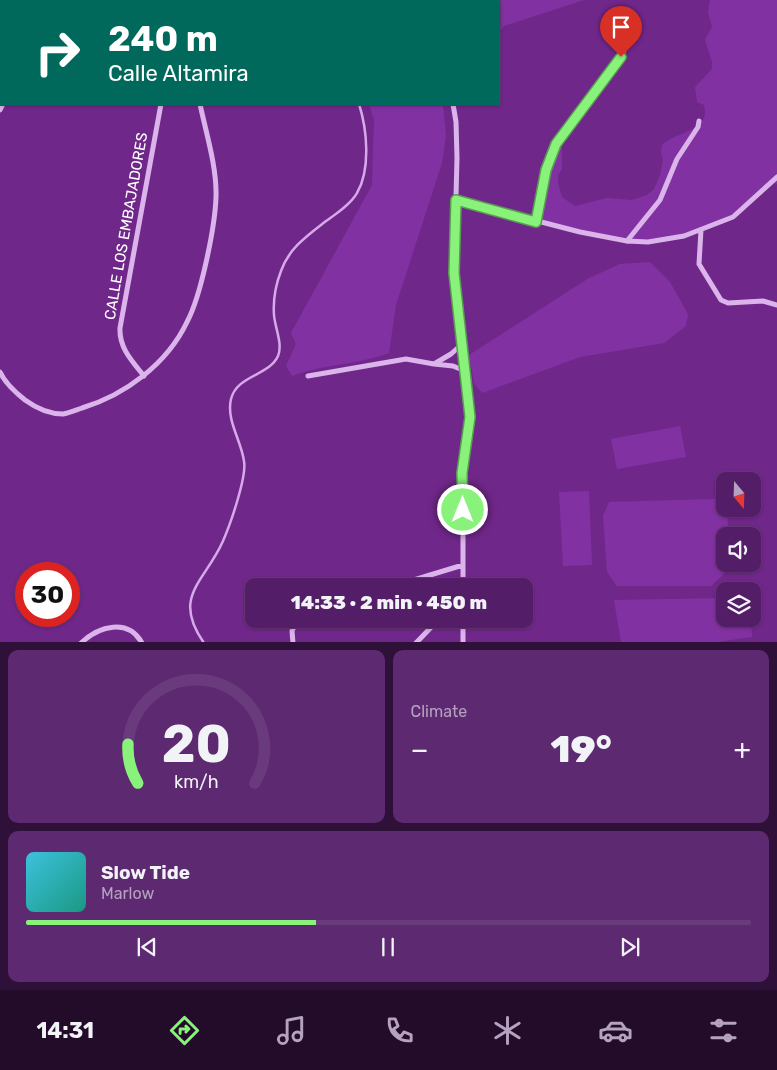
<!DOCTYPE html>
<meta charset="utf-8">
<style>
:root{--surface:#541d68;--page:#5d2a71;--text:#f1f3f6;--muted:#b5a2c0;--line:#6a3b7c;--accent:#88f27a}
body{margin:0;font-family:Rubik,sans-serif;background:var(--page);color:var(--text);height:100vh;display:flex;flex-direction:column;font-size:19px;white-space:nowrap}
*{box-sizing:border-box;margin:0}
p{font-size:16px;color:var(--muted)}
.icon{flex:none;width:28px;height:28px;fill:none;stroke:currentColor;stroke-width:2;stroke-linecap:round;stroke-linejoin:round}
.map{position:relative;height:642px;overflow:hidden}
.details{display:flex;flex-direction:column;gap:8px;padding:8px;background:#2e1039;flex:1}
.details>*{flex:none}
.top-card{position:absolute;left:0px;top:0px;width:500px;height:105px;box-shadow:0 1px 4px #0004,0 0 0 1px var(--line);background:#00695c;color:#fff;overflow:hidden}
.needle{width:32px;rotate:161deg}
.controls{position:absolute;left:716px;top:472px;display:grid;gap:10px}
.controls a{display:grid;place-items:center;width:45px;height:45px;border-radius:10px;background:var(--surface);box-shadow:0 1px 4px #0004,0 0 0 1px var(--line);font-size:25px}
.speed{position:absolute;left:15px;top:562px;display:flex;gap:10px;font-size:25px;font-weight:700;text-align:center}
.speed>*{display:grid;place-content:center;width:65px;height:65px;border-radius:50%;background:var(--surface);box-shadow:0 1px 4px #0004,0 0 0 1px var(--line);line-height:1}
.speed .limit{border:8px solid #d22;background:#fff;color:#111}
.pin{position:absolute;display:grid;place-items:center;width:42px;height:42px;color:#fff;margin:-51px -21px;border-radius:50% 50% 50% 0;rotate:-45deg;box-shadow:0 0 5px #0007}
.pin .icon{rotate:45deg}
.me{position:absolute;width:55px;margin:-28px;rotate:0deg;stroke-linejoin:round;filter:drop-shadow(0 0 4px #0008)}
.turn{display:flex;align-items:center;gap:18px;height:105px;padding:0 25px;font-size:22px}
.turn .icon{width:65px;height:65px;stroke-width:2.5}
.turn b{display:block;font-size:35px;line-height:42px}
.big{font-size:38px;font-weight:800;line-height:1.1}
.details .widget{flex:1;display:flex;flex-direction:column;justify-content:center;gap:8px;min-width:0;padding:0 18px;border-radius:10px;background:var(--page)}
.details .dial{align-items:center;gap:0}
.dial svg{height:130px;overflow:visible;fill:none;stroke:var(--line);stroke-width:7;stroke-linecap:round;text-anchor:middle}
.dial text{fill:var(--text);stroke:none}
.song{display:flex;align-items:center;gap:15px}
.cover{width:60px;height:60px;border-radius:8px;background:linear-gradient(135deg,hsl(190 70% 55%),hsl(170 70% 35%))}
.played{height:5px;border-radius:2px;background:linear-gradient(90deg,var(--accent) 40%,var(--line) 40%)}
.keys{display:flex;justify-content:space-around;direction:ltr}
.heat{display:flex;justify-content:space-between;align-items:center;font-size:28px;direction:ltr}
.details .tiles{flex:1;display:grid;gap:8px;grid-template-columns:1fr 1fr}
.widget:last-child{grid-column:span 2}
.trip{position:absolute;left:245px;top:578px;width:288px;height:50px;border-radius:10px;background:var(--surface);box-shadow:0 1px 4px #0004,0 0 0 1px var(--line);font-weight:800;line-height:50px;text-align:center}
.dock{display:flex;height:80px;justify-content:space-around;align-items:center;background:#220c2a;color:var(--muted)}
.dock .icon{width:35px;height:35px}
.dock .on{color:var(--accent)}
.dock b{font-size:22px;color:var(--text)}
.map>svg:first-child{display:block}
</style>
<div class="map">
<svg width="777" height="643" viewBox="0 0 777 643">
<rect width="100%" height="100%" fill="#70278a"/>
<path fill="#8231a2" d="M 5,0 L 110,0 L 110,1 L 6,1 Z
M 483,0 L 584,0 L 504,26 L 499,33 L 499,1 Z
M 710,0 L 777,0 L 777,184 L 772,182 L 733,217 L 701,230 L 664,240 L 627,241 L 536,222 L 540,197 L 556,143 L 562,146 L 562,169 L 558,175 L 558,183 L 562,197 L 575,206 L 607,198 L 632,200 L 647,195 L 654,189 L 660,175 L 663,160 L 661,152 L 662,145 C 675,132 712,131 704,105 L 697,102 L 695,87 L 712,69 L 712,62 L 705,40 L 712,27 L 708,12 Z
M 369,104 L 443,104 L 446,136 L 442,163 L 396,305 L 389,353 C 357,365 323,364 292,376 L 286,366 L 296,344 L 291,333 L 372,185 L 374,120 Z
M 650,262 L 670,282 L 688,314 L 686,326 L 664,343 L 580,357 L 482,393 L 474,383 L 469,355 L 589,278 L 620,264 Z
M 680,426 L 686,457 L 617,469 L 611,439 Z
M 589,491 L 592,565 L 563,566 L 559,492 Z
M 715,499 L 727,515 L 729,536 L 725,536 L 725,564 L 730,564 L 731,567 L 711,586 L 617,586 L 607,572 L 603,516 L 609,502 Z
M 725,598 L 725,619 L 751,619 L 752,637 L 717,642 L 621,642 L 614,600 Z"/>
<g fill="none" stroke-linecap="round" stroke-linejoin="round">
<path stroke="#d7a9ea" stroke-width="2.5" d="M 294,0 L 295,1
M 204,643 C 171,596 205,582 223,541 C 230,525 247,477 244,461 C 241,440 226,420 231,399 C 237,375 269,376 278,356 C 283,344 275,328 274,315 C 273,301 276,284 281,271 C 289,248 308,235 326,221 C 336,214 351,204 357,193 C 371,169 367,129 359,104"/>
<path stroke="#dab4ea" stroke-width="5" d="M 388,0 L 389,1
M 492,0 L 492,1
M 183,1 L 183,0
M 0,17 L 1,19
M 453,104 L 456,122 L 457,158 L 454,273 L 469,417 L 463,473 L 463,586
M 0,110 L 3,104
M 456,200 L 580,232 L 627,241 L 648,242 L 684,236 L 733,217 L 777,177
M 536,222 L 546,170 L 556,143 L 621,57 L 627,43 L 624,30
M 701,230 L 699,264 L 721,300 L 728,303 L 763,301 L 777,305
M 627,241 L 660,200 L 677,159 L 698,127 L 699,121
M 434,364 L 453,366 L 465,371
M 0,372 C 5,383 16,393 25,400 C 36,408 49,414 63,414 C 69,413 76,410 82,408 C 125,395 167,364 187,322 C 201,296 215,227 216,197 C 217,167 206,133 200,104
M 144,376 C 132,361 119,348 120,328 L 161,104
M 308,376 L 406,359 L 434,364 L 451,354 L 461,345
M 394,586 L 463,565
M 463,619 L 463,643
M 81,643 C 99,626 128,618 142,643
M 293,643 L 292,631 L 298,619
M 416,643 L 439,619"/>
</g>
<g fill="none" stroke-linecap="round" stroke-linejoin="round">
<defs>
<path id="route" d="M 463,510 L 462,473 L 470,417 L 454,273 L 456,200 L 536,222 L 546,170 L 556,144 L 621,57"/>
</defs>
<use href="#route" stroke="#589d4f" stroke-width="12"/>
<use href="#route" stroke="#88f27a" stroke-width="9"/>
</g>
<g text-anchor="middle" stroke-width="5" stroke-linejoin="round" paint-order="stroke">
<g font-size="15" fill="#fff" stroke="#70278a">
<text transform="translate(126 226) rotate(-80)" y="5">CALLE LOS EMBAJADORES</text>
</g>
</g>
</svg>
<div class="controls">
<a><svg class="needle" viewBox="-14 -14 28 28"><path d="M0-13l5 13h-10z" fill="#e53935"/><path d="M0 13l5-13h-10z" fill="#b5a2c0"/></svg></a>
<a><svg class="icon" aria-label="sound" viewBox="0 0 24 24"><path d="M4 9h4l5-4v14l-5-4H4zM17 9q2 3 0 6"/></svg></a>
<a><svg class="icon" aria-label="layers" viewBox="0 0 24 24"><path d="M12 4l9 5-9 5-9-5zM3 14l9 5 9-5"/></svg></a>
</div>
<div class="speed"><div class="limit">30</div></div>
<div class="pin" style="left:621px;top:57px;background:#d93025"><svg class="icon" aria-label="arrive" viewBox="0 0 24 24"><path d="M6 21V4h12l-3 4 3 4H6"/></svg></div>
<svg class="me" style="left:463px;top:510px" viewBox="-20 -20 40 40"><circle r="17" fill="#88f27a" stroke="#fff" stroke-width="3"/><path d="M0-11L8 9 0 5-8 9z" fill="#fff"/></svg>
<div class="trip">14:33 · 2 min · 450 m</div>
<div class="top-card">
<div class="turn"><svg class="icon" aria-label="right" viewBox="0 0 24 24"><path d="M7 20v-9h11M14 6l5 5-5 5"/></svg><div><b>240 m</b>Calle Altamira</div></div>
</div>
</div>
<section class="details">
<div class="tiles">
<div class="widget dial"><svg viewBox="0 0 100 80">
<path d="M14 69A42 42 0 1 1 86 69"/>
<path d="M14 69A42 42 0 0 1 8 45" stroke="#88f27a"/>
<text x="50" y="56" font-size="32" font-weight="700">20</text>
<text x="50" y="72" font-size="11">km/h</text>
</svg></div>
<div class="widget"><p>Climate</p>
<div class="heat"><a>−</a><b class="big">19°</b><a>+</a></div>
</div>
<div class="widget">
<div class="song"><i class="cover"></i><div><b>Slow Tide</b><p>Marlow</p></div></div>
<div class="played"></div>
<div class="keys"><svg class="icon" aria-label="previous" viewBox="0 0 24 24"><path d="M18 5L8 12l10 7zM5 5v14"/></svg><svg class="icon" aria-label="pause" viewBox="0 0 24 24"><path d="M8 5v14M16 5v14"/></svg><svg class="icon" aria-label="next" viewBox="0 0 24 24"><path d="M6 5l10 7-10 7zM19 5v14"/></svg></div>
</div>
</div>
</section>
<nav class="dock">
<b>14:31</b>
<svg class="icon on" aria-label="directions" viewBox="0 0 24 24"><path d="M12 3l9 9-9 9-9-9zM9 14v-3h6M13 9l2 2-2 2"/></svg>
<svg class="icon" aria-label="music" viewBox="0 0 24 24"><path d="M9 18V5l10-2v13"/><circle cx="6" cy="18" r="3"/><circle cx="16" cy="16" r="3"/></svg>
<svg class="icon" aria-label="phone" viewBox="0 0 24 24"><path d="M5 4h4l2 5-3 2q2 4 5 5l2-3 5 2v4C11 20 4 13 5 4z"/></svg>
<svg class="icon" aria-label="climate" viewBox="0 0 24 24"><path d="M12 3v18M4 7l16 10M4 17L20 7"/></svg>
<svg class="icon" aria-label="car" viewBox="0 0 24 24"><path d="M5 17H2v-5l4-1 3-4h7l3 4 3 1v5h-3M9 17h6M6 11h13"/><circle cx="7" cy="17" r="2"/><circle cx="17" cy="17" r="2"/></svg>
<svg class="icon" aria-label="filters" viewBox="0 0 24 24"><path d="M4 7h16M4 17h16"/><circle cx="9" cy="7" r="2"/><circle cx="15" cy="17" r="2"/></svg>
</nav>
